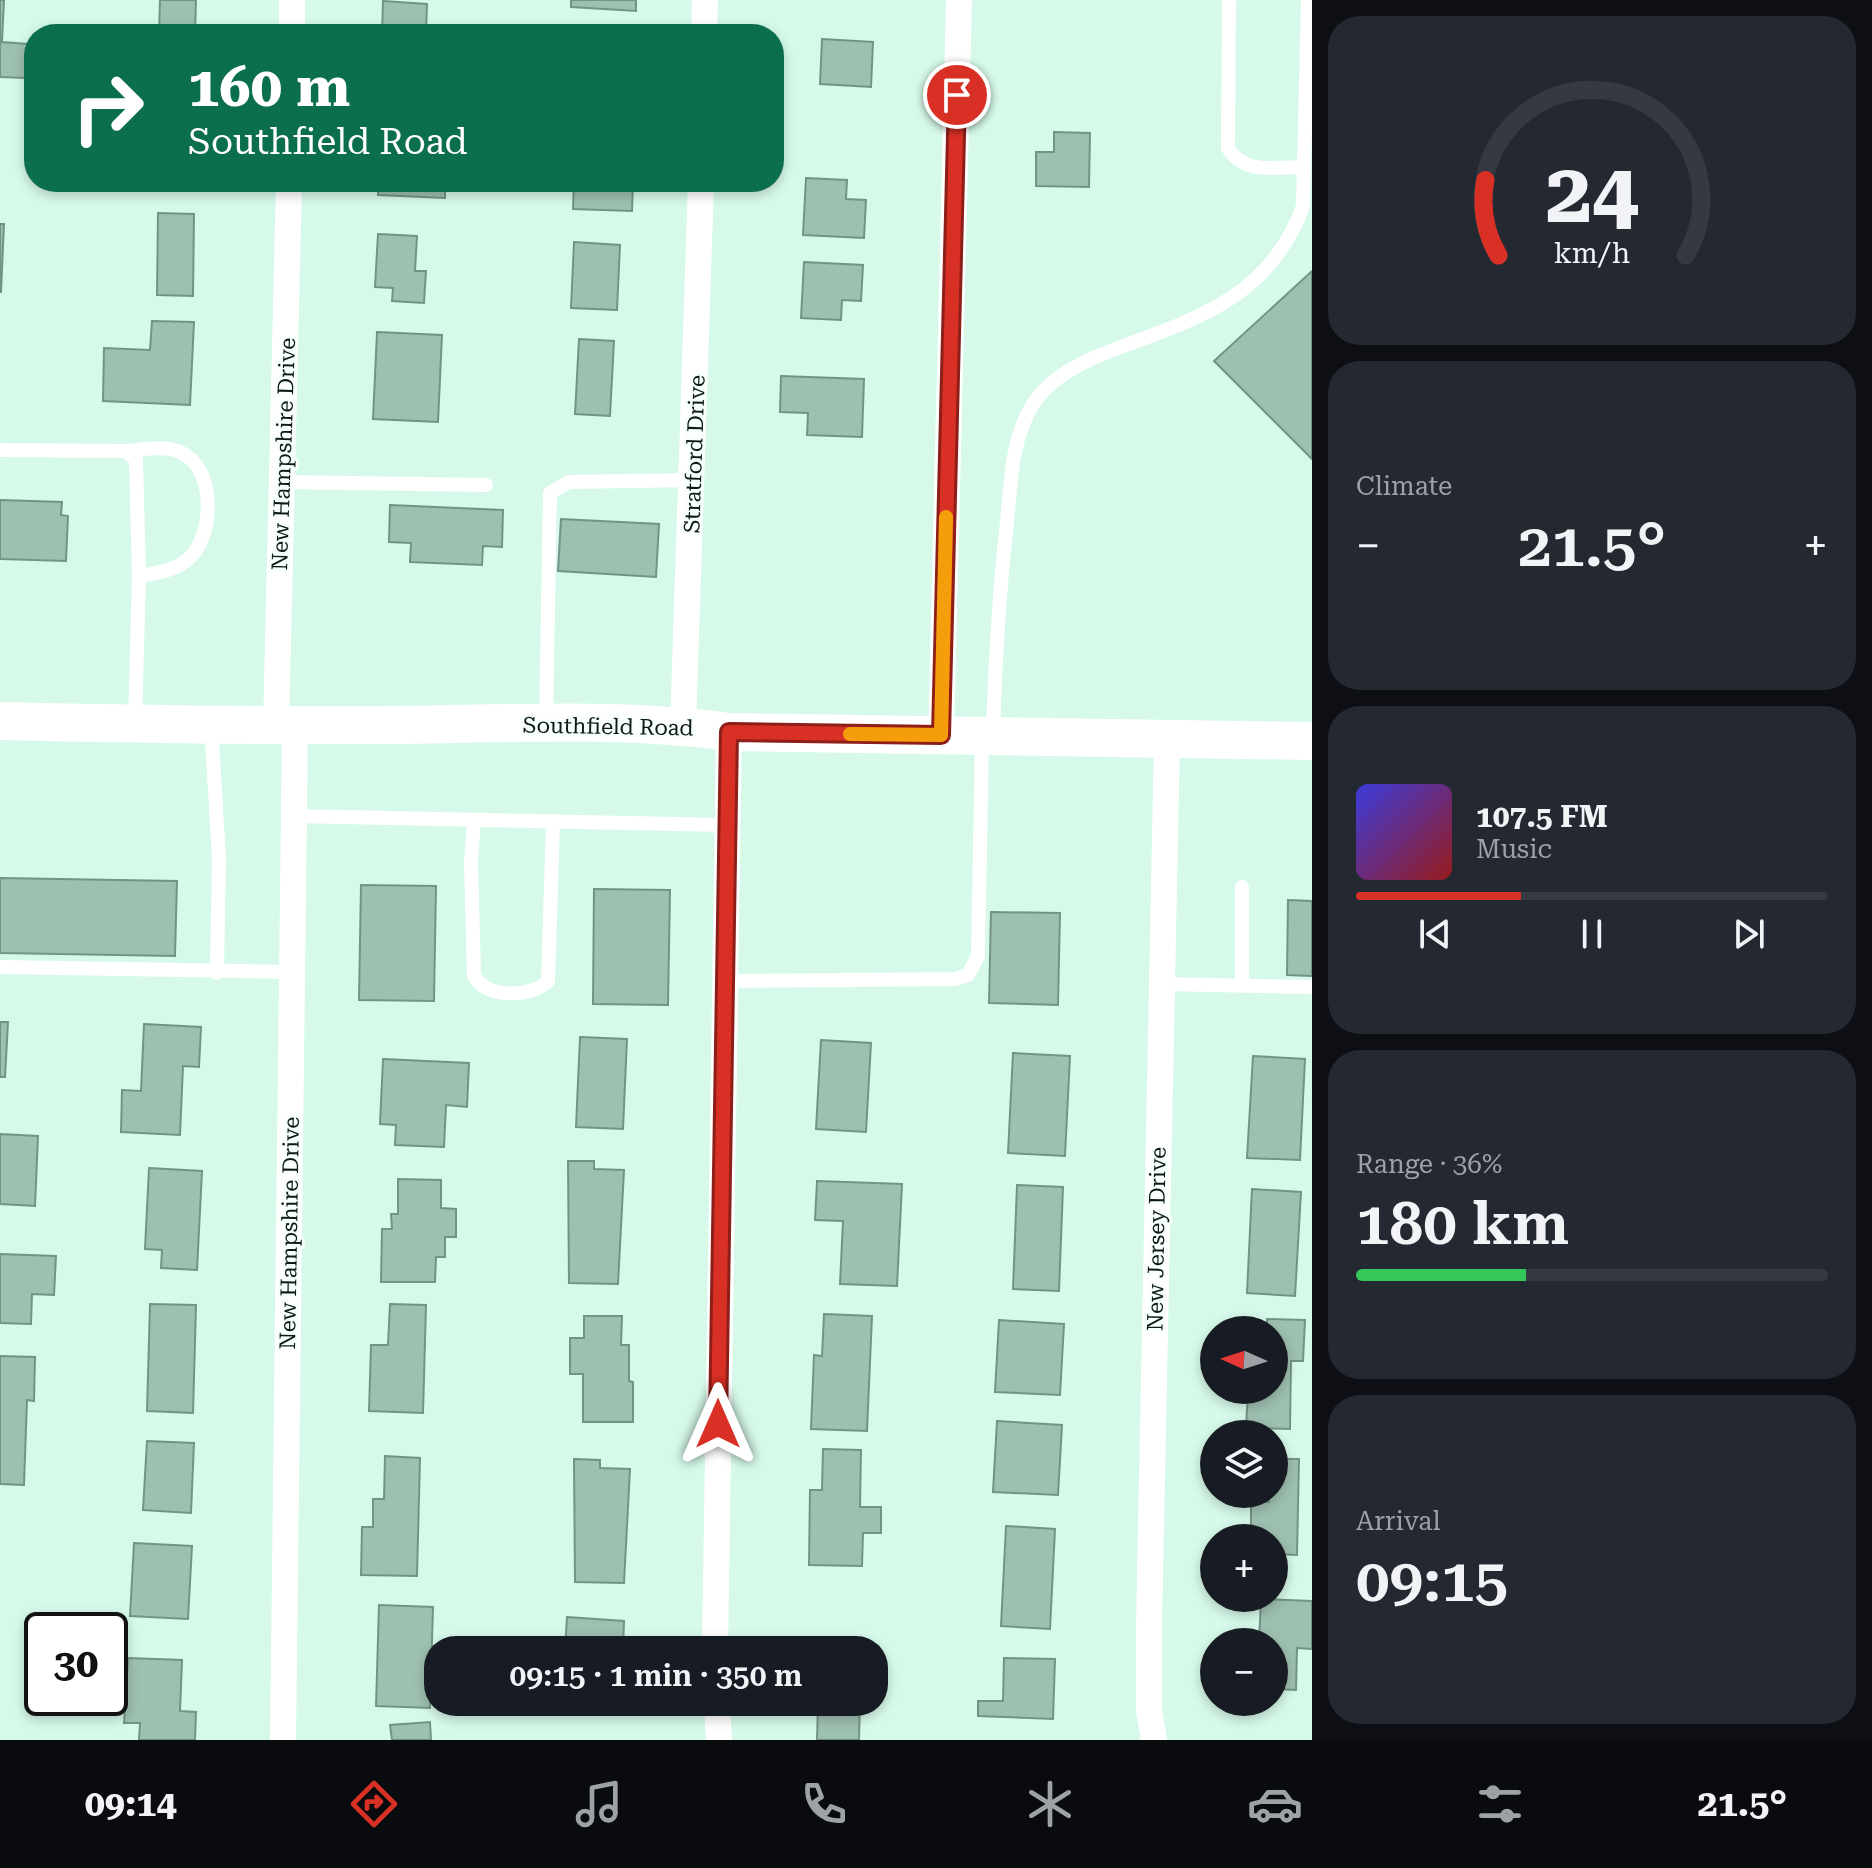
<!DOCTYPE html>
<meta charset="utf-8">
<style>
:root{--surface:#171b24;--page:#242831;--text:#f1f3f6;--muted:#9ea1a6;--line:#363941;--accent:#d93025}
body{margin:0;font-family:"Roboto Serif",serif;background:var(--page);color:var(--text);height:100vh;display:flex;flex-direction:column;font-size:30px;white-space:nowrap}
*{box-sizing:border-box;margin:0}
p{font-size:26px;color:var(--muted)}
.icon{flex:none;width:44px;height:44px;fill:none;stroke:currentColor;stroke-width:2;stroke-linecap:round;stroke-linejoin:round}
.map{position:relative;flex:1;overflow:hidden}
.side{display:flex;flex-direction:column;gap:16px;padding:16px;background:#0d0f14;width:560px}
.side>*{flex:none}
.top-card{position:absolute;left:24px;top:24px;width:760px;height:168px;border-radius:32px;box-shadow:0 4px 12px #0003;background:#0b6e4f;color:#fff;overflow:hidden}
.needle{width:52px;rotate:273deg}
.fabs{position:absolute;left:1200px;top:1316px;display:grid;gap:16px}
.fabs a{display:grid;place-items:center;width:88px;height:88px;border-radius:50%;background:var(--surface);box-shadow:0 4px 12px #0003;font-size:40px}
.speed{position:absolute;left:24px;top:1612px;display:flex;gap:16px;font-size:40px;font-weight:700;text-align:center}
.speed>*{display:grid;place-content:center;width:104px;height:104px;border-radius:50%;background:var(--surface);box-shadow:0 4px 12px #0003;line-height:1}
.speed .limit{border:4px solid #111;border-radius:12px;background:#fff;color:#111}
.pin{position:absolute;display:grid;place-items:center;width:68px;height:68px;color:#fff;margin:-34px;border:4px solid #fff;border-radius:50%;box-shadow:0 2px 8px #0007}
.me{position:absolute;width:88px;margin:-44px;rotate:0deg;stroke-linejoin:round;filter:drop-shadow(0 0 6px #0008)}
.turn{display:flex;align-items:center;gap:28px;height:168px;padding:0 32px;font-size:36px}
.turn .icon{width:104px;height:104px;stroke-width:2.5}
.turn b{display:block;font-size:56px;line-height:68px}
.big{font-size:60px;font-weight:600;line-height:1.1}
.side .card{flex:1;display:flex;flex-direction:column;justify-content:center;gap:12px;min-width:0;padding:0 28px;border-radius:32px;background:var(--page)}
.side .dial{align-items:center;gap:0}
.dial svg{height:208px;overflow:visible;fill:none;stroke:var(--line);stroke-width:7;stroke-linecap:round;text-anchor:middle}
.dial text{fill:var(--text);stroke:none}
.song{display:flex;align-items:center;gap:24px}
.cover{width:96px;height:96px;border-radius:12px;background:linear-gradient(135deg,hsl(240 70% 55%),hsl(0 70% 35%))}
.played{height:8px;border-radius:4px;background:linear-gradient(90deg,var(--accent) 35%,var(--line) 35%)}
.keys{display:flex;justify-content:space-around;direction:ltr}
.heat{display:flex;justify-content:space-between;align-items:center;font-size:44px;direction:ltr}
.charge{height:12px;border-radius:6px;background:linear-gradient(90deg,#34c759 36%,var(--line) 0)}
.trip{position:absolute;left:424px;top:1636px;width:464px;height:80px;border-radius:32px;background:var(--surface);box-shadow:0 4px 12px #0003;font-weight:600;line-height:80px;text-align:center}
.menu{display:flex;height:128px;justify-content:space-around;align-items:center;background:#090b0e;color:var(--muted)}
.menu .icon{width:56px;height:56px}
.menu .current{color:var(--accent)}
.menu b{font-size:36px;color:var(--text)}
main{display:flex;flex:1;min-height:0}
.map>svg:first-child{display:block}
</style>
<main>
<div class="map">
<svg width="1312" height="1740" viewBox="0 0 1312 1740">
<rect width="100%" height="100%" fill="#d6f9e9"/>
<path fill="#9ec0b0" stroke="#739485" stroke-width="2" d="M 0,0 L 4,0 L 2,42 L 28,44 L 26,78 L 0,77 Z
M 160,0 L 196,0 L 195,34 L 159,34 Z
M 571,0 L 636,0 L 636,11 L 571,7 Z
M 383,1 L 427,4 L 426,34 L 382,34 Z
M 822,39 L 873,42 L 871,87 L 820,84 Z
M 1054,132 L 1090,133 L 1089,187 L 1036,186 L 1036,152 L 1054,152 Z
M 806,178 L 847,180 L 846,199 L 866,200 L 864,238 L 803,235 Z
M 139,182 L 186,182 L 186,187 L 139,185 Z
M 379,182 L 445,182 L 445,198 L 378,195 Z
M 574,182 L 633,182 L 632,211 L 573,209 Z
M 158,213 L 194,214 L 193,296 L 157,295 Z
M 0,224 L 4,224 L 1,292 L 0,292 Z
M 378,234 L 417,236 L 415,271 L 426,271 L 424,303 L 392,301 L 393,288 L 375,287 Z
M 574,242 L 620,245 L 617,310 L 571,308 Z
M 804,262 L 863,265 L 861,301 L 842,300 L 841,320 L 801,318 Z
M 1312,271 L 1312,459 L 1214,361 Z
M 152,321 L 194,322 L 190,405 L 103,401 L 104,348 L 150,350 Z
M 377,332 L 442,335 L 438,422 L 373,419 Z
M 579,339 L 614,341 L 610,416 L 575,414 Z
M 781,376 L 864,379 L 862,437 L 807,435 L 808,413 L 780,412 Z
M 0,500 L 62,502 L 61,515 L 68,516 L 66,561 L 0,559 Z
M 390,505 L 503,510 L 502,547 L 483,546 L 482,565 L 410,562 L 411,543 L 389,542 Z
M 561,519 L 659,524 L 656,577 L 558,571 Z
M 0,878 L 177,881 L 175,956 L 0,953 Z
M 361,885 L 436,886 L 434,1001 L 359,1000 Z
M 594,889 L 670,890 L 668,1005 L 593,1004 Z
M 1288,900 L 1312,901 L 1312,976 L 1287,975 Z
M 991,912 L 1060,913 L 1058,1005 L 989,1003 Z
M 0,1022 L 8,1022 L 5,1077 L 0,1077 Z
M 144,1024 L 201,1027 L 199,1067 L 183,1066 L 180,1135 L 121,1132 L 122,1090 L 141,1091 Z
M 580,1037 L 627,1039 L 623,1129 L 576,1127 Z
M 821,1040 L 871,1043 L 866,1132 L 816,1129 Z
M 1013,1053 L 1070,1056 L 1065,1156 L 1008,1153 Z
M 1253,1056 L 1305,1059 L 1300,1160 L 1247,1158 Z
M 383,1059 L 469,1063 L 467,1107 L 446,1105 L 444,1147 L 395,1145 L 396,1125 L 380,1124 Z
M 0,1134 L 38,1136 L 35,1206 L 0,1204 Z
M 568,1161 L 594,1161 L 594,1169 L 624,1170 L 618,1284 L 569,1283 Z
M 149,1168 L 202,1171 L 197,1270 L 161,1268 L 162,1250 L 145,1249 Z
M 398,1179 L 441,1180 L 441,1208 L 456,1209 L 456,1237 L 445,1237 L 445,1257 L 436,1257 L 435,1282 L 381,1282 L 382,1229 L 392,1229 L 391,1214 L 398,1214 Z
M 817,1181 L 902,1184 L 897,1286 L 840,1284 L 843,1221 L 815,1220 Z
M 1017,1185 L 1063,1187 L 1059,1291 L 1013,1289 Z
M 1252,1189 L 1301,1192 L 1295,1296 L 1247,1293 Z
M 0,1254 L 56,1256 L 54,1295 L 32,1294 L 31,1324 L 0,1323 Z
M 150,1304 L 196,1305 L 193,1413 L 147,1411 Z
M 390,1304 L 426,1305 L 423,1413 L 369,1411 L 371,1345 L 388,1345 Z
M 824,1314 L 872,1316 L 867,1431 L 811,1429 L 814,1355 L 822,1356 Z
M 584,1316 L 622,1316 L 621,1345 L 629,1345 L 629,1381 L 633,1382 L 633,1422 L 583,1422 L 583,1374 L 570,1374 L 570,1338 L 584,1338 Z
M 1267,1319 L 1305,1320 L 1303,1361 L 1291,1361 L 1290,1429 L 1246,1428 L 1248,1390 L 1274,1390 L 1274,1330 L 1267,1330 Z
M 999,1320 L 1064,1324 L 1060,1395 L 995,1392 Z
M 0,1356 L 35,1357 L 34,1401 L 27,1400 L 24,1485 L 0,1484 Z
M 997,1421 L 1062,1425 L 1058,1495 L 993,1492 Z
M 147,1441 L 194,1443 L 191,1513 L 143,1510 Z
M 823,1449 L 861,1450 L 860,1507 L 881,1507 L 881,1533 L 863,1533 L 862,1566 L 809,1565 L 810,1490 L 822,1490 Z
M 385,1456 L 420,1458 L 417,1576 L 361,1575 L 362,1527 L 373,1527 L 373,1499 L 384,1499 Z
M 574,1459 L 600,1460 L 600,1468 L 630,1469 L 624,1583 L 575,1582 Z
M 1274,1459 L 1299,1459 L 1297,1555 L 1274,1554 L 1274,1538 L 1251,1538 L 1251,1502 L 1269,1502 L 1269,1494 L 1274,1494 Z
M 1006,1526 L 1055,1529 L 1050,1629 L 1001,1626 Z
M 134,1543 L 192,1546 L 188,1619 L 130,1616 Z
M 1261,1599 L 1312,1601 L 1312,1649 L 1297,1648 L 1296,1690 L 1274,1689 L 1274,1642 L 1259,1642 Z
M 379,1605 L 433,1607 L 430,1708 L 376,1706 Z
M 567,1617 L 624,1621 L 623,1650 L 565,1650 Z
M 128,1658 L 182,1660 L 180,1711 L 196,1712 L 195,1740 L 139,1740 L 140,1723 L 124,1723 Z
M 1004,1658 L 1055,1659 L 1053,1719 L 978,1716 L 978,1701 L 1003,1701 Z
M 562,1702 L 609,1702 L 609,1710 L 562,1707 Z
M 818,1702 L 860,1702 L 859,1740 L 817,1740 Z
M 430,1722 L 431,1740 L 392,1740 L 390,1725 Z"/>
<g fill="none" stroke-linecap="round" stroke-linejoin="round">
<path stroke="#fff" stroke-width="14" d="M 1229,0 L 1228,148 C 1244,175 1276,167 1304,167
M 0,450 L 125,451 L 136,459 L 139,576 L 135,723
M 125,451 C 142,450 164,445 180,452 C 217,467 215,539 186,561 C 173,571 156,573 139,576
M 282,482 L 486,485
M 546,723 L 550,493 L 569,482 L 694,480
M 211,726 L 219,857 L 217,973
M 993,736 C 995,664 999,594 1007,522 C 1011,483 1011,439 1033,404 C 1052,375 1086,360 1118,348 C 1200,318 1271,295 1303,206 L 1308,0
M 294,816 L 726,825
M 474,820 L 471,862 L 474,975 C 484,999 532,998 548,981 L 553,822
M 1242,887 L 1242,985
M 0,967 L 293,972
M 725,981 L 955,979 L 968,975 L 978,956 L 982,738
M 1161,984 L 1312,987"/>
<path stroke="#fff" stroke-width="26" d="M 292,34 L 292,0
M 704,34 L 705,0
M 276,725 L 289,182
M 683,726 L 701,182
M 941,735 L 959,0
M 715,1650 L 729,732
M 717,1702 L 719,1740
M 283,1740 L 295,725
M 1154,1740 L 1149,1711 L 1149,1625 L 1167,739"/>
<path stroke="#fff" stroke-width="38" d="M 0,721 C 132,724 263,726 395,725 C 506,724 619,717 729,732 L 1312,741"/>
</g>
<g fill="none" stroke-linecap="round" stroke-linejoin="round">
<defs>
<path id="route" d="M 718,1424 L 729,732 L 941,735 L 957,95"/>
</defs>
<use href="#route" stroke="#8d1f18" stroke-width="20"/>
<use href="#route" stroke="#d93025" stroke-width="14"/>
<path stroke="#f59e0b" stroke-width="14" d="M 850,734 L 941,735 L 946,517"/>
</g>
<g text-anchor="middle" stroke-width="6" stroke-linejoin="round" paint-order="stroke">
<g font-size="22" fill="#0c1914" stroke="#f8fffb">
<text transform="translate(283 454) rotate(-88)" y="8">New Hampshire Drive</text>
<text transform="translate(694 454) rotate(-88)" y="8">Stratford Drive</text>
<text transform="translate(608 726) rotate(1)" y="8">Southfield Road</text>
<text transform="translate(289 1233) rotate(-89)" y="8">New Hampshire Drive</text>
<text transform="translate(1156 1239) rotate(-89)" y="8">New Jersey Drive</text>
</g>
</g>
</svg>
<div class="fabs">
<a><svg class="needle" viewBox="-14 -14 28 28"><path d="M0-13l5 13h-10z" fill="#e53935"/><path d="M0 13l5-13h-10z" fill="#9ea1a6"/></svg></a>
<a><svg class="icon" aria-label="layers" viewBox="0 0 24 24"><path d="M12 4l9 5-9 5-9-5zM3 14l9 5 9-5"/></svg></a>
<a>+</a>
<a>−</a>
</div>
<div class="speed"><div class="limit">30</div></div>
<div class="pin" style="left:957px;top:95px;background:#d93025"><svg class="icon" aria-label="arrive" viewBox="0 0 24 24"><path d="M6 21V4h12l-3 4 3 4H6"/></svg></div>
<svg class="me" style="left:718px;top:1424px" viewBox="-20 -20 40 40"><path d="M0-17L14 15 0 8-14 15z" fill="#d93025" stroke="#fff" stroke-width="4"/></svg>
<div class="trip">09:15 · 1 min · 350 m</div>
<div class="top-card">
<div class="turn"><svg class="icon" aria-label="right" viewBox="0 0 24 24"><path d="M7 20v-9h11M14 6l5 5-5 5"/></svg><div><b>160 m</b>Southfield Road</div></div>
</div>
</div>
<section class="side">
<div class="card dial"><svg viewBox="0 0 100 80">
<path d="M14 69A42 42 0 1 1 86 69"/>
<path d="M14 69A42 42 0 0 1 9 40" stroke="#d93025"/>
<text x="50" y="56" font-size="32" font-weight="700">24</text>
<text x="50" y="72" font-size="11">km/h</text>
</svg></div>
<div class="card"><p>Climate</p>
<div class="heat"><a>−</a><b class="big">21.5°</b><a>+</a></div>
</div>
<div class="card">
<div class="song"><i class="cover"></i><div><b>107.5 FM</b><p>Music</p></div></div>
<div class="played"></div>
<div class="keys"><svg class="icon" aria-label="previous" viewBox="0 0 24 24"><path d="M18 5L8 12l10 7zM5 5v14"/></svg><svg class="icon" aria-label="pause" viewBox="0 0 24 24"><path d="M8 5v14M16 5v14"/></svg><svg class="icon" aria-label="next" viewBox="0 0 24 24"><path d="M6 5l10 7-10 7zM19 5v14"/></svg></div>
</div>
<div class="card"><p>Range · 36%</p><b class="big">180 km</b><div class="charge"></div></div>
<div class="card"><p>Arrival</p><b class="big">09:15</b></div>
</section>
</main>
<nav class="menu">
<b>09:14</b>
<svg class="icon current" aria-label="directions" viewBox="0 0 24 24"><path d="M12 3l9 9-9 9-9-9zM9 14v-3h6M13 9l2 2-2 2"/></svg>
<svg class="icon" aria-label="music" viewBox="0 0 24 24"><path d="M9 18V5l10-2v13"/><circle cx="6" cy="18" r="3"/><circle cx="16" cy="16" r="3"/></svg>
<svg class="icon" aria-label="phone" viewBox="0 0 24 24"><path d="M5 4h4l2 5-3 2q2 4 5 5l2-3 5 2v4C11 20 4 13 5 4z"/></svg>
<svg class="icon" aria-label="climate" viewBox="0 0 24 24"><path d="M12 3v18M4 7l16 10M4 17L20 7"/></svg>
<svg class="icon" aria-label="car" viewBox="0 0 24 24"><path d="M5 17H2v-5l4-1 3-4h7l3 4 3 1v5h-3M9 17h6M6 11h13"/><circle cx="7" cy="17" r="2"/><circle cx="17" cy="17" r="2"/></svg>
<svg class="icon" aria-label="filters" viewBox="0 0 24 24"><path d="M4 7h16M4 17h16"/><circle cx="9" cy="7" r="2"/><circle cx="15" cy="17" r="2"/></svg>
<b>21.5°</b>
</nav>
